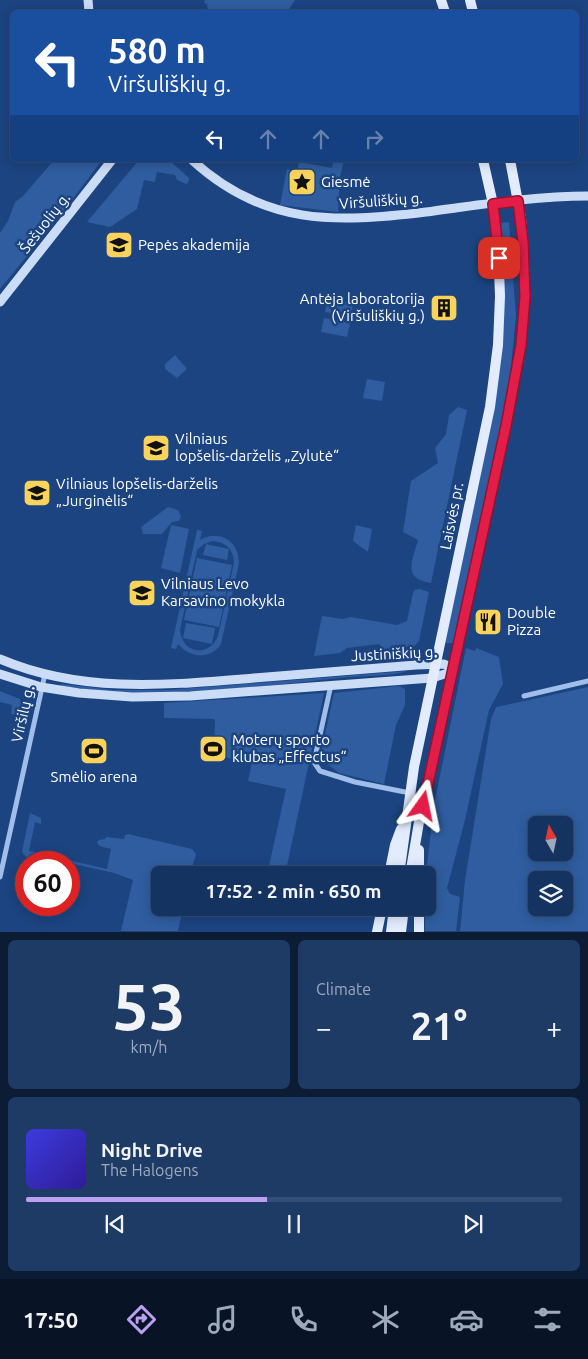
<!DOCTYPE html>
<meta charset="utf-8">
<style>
:root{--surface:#153360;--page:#1e3b66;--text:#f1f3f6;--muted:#9daabd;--line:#344e75;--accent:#bca0f2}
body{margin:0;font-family:Ubuntu,sans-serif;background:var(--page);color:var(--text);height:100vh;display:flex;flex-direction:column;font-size:19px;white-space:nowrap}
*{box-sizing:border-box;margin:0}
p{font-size:16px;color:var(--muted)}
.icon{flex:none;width:28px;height:28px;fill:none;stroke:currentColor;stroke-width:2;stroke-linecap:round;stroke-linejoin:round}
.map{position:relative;height:932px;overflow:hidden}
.sheet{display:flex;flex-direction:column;gap:8px;padding:8px;background:#0c1c35;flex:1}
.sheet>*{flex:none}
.guide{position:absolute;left:10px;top:10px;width:569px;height:152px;border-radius:8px;box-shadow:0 2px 12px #0003,0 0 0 1px var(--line);background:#1a4fa0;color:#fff;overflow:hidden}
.needle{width:32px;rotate:351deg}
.controls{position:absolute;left:528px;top:816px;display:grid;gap:10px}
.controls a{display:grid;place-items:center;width:45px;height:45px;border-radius:8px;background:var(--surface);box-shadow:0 2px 12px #0003,0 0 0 1px var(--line);font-size:25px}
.speed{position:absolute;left:15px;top:851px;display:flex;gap:10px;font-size:25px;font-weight:700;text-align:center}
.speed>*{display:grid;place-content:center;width:65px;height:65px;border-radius:50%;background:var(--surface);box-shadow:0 2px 12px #0003,0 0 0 1px var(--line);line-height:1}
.speed .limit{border:8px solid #d22;background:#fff;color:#111}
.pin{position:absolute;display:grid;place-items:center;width:42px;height:42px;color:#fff;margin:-21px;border-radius:10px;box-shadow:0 2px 8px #0006}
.me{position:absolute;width:55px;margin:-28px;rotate:12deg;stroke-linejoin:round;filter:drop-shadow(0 0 4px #0008)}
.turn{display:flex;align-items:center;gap:18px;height:105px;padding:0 15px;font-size:22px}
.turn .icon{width:65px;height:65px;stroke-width:2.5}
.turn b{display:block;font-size:35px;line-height:42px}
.lanes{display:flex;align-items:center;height:48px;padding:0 15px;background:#0003;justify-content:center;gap:25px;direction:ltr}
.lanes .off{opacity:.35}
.big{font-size:38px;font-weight:700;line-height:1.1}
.sheet .card{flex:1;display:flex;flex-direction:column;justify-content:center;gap:8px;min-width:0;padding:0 18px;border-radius:8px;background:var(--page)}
.sheet .dial{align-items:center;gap:0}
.dial b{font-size:65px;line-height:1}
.song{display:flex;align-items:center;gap:15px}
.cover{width:60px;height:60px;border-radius:8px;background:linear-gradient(135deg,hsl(240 70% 55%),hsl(250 70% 35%))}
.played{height:5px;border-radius:2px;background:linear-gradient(90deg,var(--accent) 45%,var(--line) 45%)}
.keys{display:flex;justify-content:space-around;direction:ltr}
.heat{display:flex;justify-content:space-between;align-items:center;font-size:28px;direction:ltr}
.sheet .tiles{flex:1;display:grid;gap:8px;grid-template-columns:1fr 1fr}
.card:last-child{grid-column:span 2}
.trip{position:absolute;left:151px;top:866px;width:285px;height:50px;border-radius:8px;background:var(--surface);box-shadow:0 2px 12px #0003,0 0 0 1px var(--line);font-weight:700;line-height:50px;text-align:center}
.menu{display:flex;height:80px;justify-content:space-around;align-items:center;background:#081426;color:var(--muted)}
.menu .icon{width:35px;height:35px}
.menu .current{color:var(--accent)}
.menu b{font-size:22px;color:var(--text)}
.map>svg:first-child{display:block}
</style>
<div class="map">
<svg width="588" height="932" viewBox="0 0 588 932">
<rect width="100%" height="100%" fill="#1c4480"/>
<path fill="#2f5d9f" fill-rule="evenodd" d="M 205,0 L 295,0 L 287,12 L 208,12 L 207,4 L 204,3 Z
M 54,160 L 102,160 L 63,212 L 0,289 L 0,233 L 8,221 L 15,202 L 23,196 Z
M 139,160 L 169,160 L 189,178 L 188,183 L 186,184 L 177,180 L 175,175 L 157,172 L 155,182 L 144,180 L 137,209 L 110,227 L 87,222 Z
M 334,160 L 344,160 L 340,177 L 338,212 L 280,205 L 287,169 L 297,172 L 299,162 L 332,168 Z
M 509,222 L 516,316 L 508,397 L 454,643 L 445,643 L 490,428 L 504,279 L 500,223 Z
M 328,299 L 353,303 L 351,317 L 325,312 Z
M 324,318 L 350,323 L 347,337 L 321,332 Z
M 175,355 L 187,369 L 177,378 L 165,369 L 165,364 Z
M 367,379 L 385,382 L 382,401 L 363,398 Z
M 458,407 L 467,410 L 431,583 C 402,578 412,562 418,540 L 403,532 L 411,481 L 438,463 L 435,448 L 446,434 L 449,415 Z
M 168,507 L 178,510 L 181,516 L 179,521 L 172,522 L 162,534 L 143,534 L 141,527 Z
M 171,525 L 189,529 L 180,573 L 161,568 Z
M 356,525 L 372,529 L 368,552 L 353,541 Z
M 197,530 L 202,531 L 200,540 C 219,529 239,541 239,563 L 221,644 C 211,660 189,658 178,644 L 176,649 L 171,648 ZM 213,541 C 226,542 234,550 234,563 L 218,636 C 209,658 182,654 180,630 L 197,550 L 204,544 Z
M 206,544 L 229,549 L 227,560 L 203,555 Z
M 197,558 L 232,565 L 219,627 L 184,620 Z
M 419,589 L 429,592 L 419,641 L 414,646 L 382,649 L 379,644 L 347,648 L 340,653 L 314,656 L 322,616 L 343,619 L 351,617 L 397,625 L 407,621 L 413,593 L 415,590 Z
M 186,623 L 215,628 L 212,644 L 183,638 Z
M 466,648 L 475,651 L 476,648 L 499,657 L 503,684 L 489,710 L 465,820 L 447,888 L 450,894 L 460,897 L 456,931 L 425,931 L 425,908 L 428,908 L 427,865 L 434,805 Z
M 407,671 C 395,676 356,676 340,678 C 248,688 153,701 61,686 L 61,684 L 114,690 L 169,690 Z
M 399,686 L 405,689 L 405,705 L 396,725 L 384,784 L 339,773 L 326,763 L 321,753 L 334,693 Z
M 588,687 L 588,931 L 460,931 L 465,880 L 491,719 L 496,707 ZM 536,825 L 564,825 L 564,852 L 536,852 ZM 536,880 L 564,880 L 564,908 L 536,908 Z
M 0,691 L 20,699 C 23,711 24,717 17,727 L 20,716 L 11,714 L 12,705 L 0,702 Z
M 324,693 L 285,875 L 267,875 L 286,789 L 248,781 L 252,763 L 218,756 L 221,745 L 214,743 L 215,721 L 214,719 L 164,718 L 164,703 Z
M 30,813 L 41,818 L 41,824 L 35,822 L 29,851 L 107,869 L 111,849 L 99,846 L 97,842 L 99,840 L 105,839 L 106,837 L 124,839 L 125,835 L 128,834 L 192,849 L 196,854 L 190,875 L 160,875 L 160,908 L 183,908 L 178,931 L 121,931 L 133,880 L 114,873 L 30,854 L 28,859 L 22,852 Z"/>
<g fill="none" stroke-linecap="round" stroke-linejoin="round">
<path stroke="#9fbeea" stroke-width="5" d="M 331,685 L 314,762 L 320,771 L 355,782 L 410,793
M 524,696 L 588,681
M 0,877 L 45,674"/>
<path stroke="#cbdcf7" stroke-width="9" d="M 88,0 L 89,12
M 192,160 C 264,226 335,223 426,212 C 479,205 534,196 588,196
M 0,302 L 112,160
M 0,659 C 82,694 168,685 254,678 C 308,674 362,669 416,665 L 444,664 L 454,669 L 448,673 L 432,678 L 190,696 L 132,697 L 79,693 L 41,687 L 0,674"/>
<path stroke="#e2ecfe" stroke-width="10" d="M 441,0 L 445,12
M 470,0 L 473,12
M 389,875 L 395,845 L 401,829
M 399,875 L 414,767 L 490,407 L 498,345 L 500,296 L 498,243 L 493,204 L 483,160
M 410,875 L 419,822 L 506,426 L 521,345 L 525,297 L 523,242 L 521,218 L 510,160
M 419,875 L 419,850
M 377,932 L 382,908
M 391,932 L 394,908
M 401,932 L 404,908
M 419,932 L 419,908"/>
</g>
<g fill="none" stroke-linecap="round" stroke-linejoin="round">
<defs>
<path id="route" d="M 423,806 L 506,426 L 521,345 L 525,297 L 523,242 L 518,201 L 493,204 L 499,258"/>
</defs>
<use href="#route" stroke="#92132f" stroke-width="12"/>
<use href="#route" stroke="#e11d48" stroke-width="9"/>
</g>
<defs>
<symbol id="sight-square" viewBox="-11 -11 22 22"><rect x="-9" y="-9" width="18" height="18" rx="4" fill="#fad35c" stroke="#1c4480"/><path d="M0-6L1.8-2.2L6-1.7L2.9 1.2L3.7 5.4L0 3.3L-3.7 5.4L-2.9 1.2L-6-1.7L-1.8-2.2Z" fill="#111"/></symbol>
<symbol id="school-square" viewBox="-11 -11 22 22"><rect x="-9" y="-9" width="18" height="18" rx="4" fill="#fad35c" stroke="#1c4480"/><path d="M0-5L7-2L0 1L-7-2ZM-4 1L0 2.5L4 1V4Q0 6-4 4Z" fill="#111"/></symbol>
<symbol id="building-square" viewBox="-11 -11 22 22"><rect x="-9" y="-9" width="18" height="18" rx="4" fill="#fad35c" stroke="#1c4480"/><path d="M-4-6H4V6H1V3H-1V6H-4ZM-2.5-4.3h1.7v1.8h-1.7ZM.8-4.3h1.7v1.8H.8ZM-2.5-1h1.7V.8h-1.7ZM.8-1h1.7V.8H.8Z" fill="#111"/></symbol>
<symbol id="restaurant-square" viewBox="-11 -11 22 22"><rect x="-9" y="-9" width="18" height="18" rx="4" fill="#fad35c" stroke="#1c4480"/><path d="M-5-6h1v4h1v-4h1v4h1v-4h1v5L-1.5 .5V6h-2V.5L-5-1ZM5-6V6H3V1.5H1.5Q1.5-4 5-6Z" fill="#111"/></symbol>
<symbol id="stadium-square" viewBox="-11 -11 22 22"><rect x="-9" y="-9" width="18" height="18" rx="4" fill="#fad35c" stroke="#1c4480"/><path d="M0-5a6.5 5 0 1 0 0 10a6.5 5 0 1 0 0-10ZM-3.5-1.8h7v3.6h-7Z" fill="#111"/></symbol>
</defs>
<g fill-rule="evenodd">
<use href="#sight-square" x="286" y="166" width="32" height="32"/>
<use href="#school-square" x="103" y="229" width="32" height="32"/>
<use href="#building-square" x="428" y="292" width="32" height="32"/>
<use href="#school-square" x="140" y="432" width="32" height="32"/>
<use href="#school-square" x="21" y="477" width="32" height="32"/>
<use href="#school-square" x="126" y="577" width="32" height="32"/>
<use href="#restaurant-square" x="472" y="606" width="32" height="32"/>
<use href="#stadium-square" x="197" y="733" width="32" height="32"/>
<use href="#stadium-square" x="78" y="735" width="32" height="32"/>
</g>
<g text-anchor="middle" stroke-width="5" stroke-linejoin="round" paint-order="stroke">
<g font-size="15" fill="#fff" stroke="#1c4480" text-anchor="start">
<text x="321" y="187">Giesmė</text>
<text x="138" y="250">Pepės akademija</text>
<text x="425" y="304" text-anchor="end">Antėja laboratorija<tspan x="425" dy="17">(Viršuliškių g.)</tspan></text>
<text x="175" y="444">Vilniaus<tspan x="175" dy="17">lopšelis-darželis „Zylutė“</tspan></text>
<text x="56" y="489">Vilniaus lopšelis-darželis<tspan x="56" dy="17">„Jurginėlis“</tspan></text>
<text x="161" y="589">Vilniaus Levo<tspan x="161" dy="17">Karsavino mokykla</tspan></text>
<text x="507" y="618">Double<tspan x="507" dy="17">Pizza</tspan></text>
<text x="232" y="745">Moterų sporto<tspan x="232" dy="17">klubas „Effectus“</tspan></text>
<text x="94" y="782" text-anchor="middle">Smėlio arena</text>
</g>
<g font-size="15" fill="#fff" stroke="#1c4480">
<text transform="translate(381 201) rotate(-4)" y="5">Viršuliškių g.</text>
<text transform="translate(45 223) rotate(-52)" y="5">Šešuolių g.</text>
<text transform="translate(452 516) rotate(-79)" y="5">Laisvės pr.</text>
<text transform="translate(394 654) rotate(-3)" y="5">Justiniškių g.</text>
<text transform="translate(23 714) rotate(-77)" y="5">Viršilų g.</text>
</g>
</g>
</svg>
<div class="controls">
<a><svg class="needle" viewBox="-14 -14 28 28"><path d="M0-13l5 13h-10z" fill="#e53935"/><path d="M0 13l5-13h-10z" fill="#9daabd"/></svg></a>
<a><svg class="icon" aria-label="layers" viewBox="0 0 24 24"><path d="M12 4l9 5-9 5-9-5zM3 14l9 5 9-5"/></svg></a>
</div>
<div class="speed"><div class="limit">60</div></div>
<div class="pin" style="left:499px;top:258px;background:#d93025"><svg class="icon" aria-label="arrive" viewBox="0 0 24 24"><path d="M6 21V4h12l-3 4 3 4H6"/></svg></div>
<svg class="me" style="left:423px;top:806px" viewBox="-20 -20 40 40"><path d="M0-17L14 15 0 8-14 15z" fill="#e11d48" stroke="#fff" stroke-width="4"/></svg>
<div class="trip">17:52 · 2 min · 650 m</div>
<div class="guide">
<div class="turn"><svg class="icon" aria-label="left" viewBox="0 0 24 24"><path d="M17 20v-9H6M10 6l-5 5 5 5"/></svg><div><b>580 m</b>Viršuliškių g.</div></div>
<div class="lanes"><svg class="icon" aria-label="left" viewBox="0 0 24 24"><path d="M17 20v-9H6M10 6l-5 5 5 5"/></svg><svg class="icon off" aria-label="ahead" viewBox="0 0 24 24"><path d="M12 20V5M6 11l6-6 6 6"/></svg><svg class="icon off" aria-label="ahead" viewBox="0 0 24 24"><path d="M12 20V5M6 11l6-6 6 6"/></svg><svg class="icon off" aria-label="right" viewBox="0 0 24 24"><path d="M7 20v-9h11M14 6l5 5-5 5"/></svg></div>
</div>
</div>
<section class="sheet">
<div class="tiles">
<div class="card dial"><b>53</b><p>km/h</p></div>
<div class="card"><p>Climate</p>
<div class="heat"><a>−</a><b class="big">21°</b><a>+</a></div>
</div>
<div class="card">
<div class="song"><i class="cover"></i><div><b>Night Drive</b><p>The Halogens</p></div></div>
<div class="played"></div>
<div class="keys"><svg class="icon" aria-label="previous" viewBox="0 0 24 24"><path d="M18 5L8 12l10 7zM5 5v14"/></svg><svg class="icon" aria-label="pause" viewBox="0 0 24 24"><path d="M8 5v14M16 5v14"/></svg><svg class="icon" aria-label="next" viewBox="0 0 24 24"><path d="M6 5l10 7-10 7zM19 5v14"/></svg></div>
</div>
</div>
</section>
<nav class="menu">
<b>17:50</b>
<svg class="icon current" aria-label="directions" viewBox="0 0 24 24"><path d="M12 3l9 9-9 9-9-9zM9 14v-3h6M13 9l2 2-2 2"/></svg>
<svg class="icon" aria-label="music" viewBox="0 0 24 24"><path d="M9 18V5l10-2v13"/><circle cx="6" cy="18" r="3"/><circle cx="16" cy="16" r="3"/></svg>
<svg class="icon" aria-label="phone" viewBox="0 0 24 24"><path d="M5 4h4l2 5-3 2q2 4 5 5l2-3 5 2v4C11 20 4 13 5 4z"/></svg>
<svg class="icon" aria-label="climate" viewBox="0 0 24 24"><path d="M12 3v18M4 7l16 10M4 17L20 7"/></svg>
<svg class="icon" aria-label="car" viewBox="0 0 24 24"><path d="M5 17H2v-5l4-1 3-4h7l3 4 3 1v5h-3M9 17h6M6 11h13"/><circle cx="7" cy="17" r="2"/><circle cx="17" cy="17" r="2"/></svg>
<svg class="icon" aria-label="filters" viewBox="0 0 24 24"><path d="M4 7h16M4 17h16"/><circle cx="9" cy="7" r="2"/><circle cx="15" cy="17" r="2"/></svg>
</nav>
